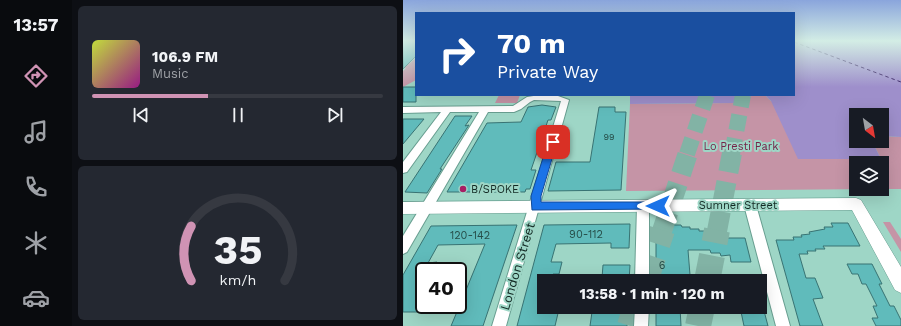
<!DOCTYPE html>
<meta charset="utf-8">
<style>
:root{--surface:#171b24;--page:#242831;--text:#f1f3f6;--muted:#9ea1a6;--line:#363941;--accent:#d093b4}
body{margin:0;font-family:"Work Sans",sans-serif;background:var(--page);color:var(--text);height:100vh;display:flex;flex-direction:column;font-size:15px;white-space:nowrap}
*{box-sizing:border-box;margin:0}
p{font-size:13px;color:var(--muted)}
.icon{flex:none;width:22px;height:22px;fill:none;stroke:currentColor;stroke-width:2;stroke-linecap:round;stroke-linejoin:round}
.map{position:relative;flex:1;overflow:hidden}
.panel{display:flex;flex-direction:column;gap:6px;padding:6px;background:#0d0f14;width:331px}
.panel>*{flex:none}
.banner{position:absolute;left:12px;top:12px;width:380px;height:84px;border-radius:0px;box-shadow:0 4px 16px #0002;background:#1a4fa0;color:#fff;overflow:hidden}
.needle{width:26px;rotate:149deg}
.fabs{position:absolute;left:446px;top:108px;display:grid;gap:8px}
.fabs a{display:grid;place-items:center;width:40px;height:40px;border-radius:0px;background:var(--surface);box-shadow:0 4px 16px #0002;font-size:20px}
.speed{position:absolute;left:12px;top:262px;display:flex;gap:8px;font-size:20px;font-weight:700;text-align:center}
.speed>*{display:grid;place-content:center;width:52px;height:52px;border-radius:50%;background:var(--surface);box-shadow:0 4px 16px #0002;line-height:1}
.speed .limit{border:2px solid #111;border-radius:6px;background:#fff;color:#111}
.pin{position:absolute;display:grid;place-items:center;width:34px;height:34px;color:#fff;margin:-17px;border-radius:8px;box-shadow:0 2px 6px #0006}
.me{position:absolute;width:44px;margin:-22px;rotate:270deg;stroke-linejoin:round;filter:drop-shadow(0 0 3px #0008)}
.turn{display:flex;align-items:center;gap:14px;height:84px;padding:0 16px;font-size:18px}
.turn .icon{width:52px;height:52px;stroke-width:2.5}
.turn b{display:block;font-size:28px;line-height:34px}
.panel .tile{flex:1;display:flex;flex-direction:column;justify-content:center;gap:6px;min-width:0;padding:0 14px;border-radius:6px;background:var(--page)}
.panel .dial{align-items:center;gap:0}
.dial svg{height:104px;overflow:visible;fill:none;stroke:var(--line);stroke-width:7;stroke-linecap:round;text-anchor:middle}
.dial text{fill:var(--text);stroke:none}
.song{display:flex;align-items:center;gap:12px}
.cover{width:48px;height:48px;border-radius:6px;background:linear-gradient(135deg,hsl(70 70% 55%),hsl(310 70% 35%))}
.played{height:4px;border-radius:2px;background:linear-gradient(90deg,var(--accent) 40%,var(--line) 40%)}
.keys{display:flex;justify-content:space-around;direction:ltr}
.trip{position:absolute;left:134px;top:274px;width:230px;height:40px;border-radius:0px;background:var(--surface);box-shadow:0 4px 16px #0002;font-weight:700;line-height:40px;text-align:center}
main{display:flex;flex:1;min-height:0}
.dock{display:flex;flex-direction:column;width:72px;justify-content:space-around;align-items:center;background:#090b0e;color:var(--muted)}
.dock .icon{width:28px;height:28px}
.dock .on{color:var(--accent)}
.dock b{font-size:18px;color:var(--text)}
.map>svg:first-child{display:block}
</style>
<main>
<nav class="dock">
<b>13:57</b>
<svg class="icon on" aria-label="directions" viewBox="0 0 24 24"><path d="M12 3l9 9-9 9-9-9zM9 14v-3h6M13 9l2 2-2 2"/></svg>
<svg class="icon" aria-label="music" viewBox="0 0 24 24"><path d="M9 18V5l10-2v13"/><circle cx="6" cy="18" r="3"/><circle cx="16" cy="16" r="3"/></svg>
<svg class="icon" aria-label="phone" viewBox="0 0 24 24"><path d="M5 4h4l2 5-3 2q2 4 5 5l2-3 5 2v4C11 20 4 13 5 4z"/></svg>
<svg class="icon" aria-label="climate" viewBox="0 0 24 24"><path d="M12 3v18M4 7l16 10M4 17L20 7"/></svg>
<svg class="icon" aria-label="car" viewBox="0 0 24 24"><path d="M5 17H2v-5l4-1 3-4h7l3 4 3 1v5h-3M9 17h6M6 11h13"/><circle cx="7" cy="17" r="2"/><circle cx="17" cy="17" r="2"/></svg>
</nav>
<section class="panel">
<div class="tile">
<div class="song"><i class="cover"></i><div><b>106.9 FM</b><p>Music</p></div></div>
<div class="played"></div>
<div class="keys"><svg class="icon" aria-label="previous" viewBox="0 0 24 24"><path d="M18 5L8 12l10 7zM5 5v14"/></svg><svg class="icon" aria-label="pause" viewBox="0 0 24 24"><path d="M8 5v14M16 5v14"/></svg><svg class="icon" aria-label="next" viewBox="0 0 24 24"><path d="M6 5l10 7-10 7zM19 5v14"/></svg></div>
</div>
<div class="tile dial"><svg viewBox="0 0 100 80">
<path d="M14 69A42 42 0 1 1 86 69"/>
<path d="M14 69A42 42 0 0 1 14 27" stroke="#d093b4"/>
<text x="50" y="56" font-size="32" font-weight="700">35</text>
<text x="50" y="72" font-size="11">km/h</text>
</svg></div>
</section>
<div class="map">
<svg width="498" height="326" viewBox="0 0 498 326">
<rect width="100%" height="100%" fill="#9ed6c6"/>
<path fill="#c594a6" d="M 13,58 L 13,80 L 0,87 L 0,71 L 3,68 L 1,68 Z
M 96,95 L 117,95 L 114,103 L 92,103 Z
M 350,95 L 362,95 L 368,101 L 478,159 L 469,141 L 479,141 L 479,136 L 498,137 L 498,189 L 479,189 L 479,163 L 453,163 L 453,189 L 475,189 L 223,191 L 227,104 L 331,103 L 339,102 Z
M 480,222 L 487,222 L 498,239 L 498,252 Z"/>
<path fill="#9e8fcb" d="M 391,41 L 498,41 L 498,137 L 479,136 L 479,115 L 453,115 L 453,141 L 469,141 L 478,159 L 395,159 L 368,101 L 362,95 L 391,95 Z
M 227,95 L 350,95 L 339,102 L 331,103 L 227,104 Z"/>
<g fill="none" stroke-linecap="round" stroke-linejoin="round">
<path stroke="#30155b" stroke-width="1" stroke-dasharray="3.5 3" stroke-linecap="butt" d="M 391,42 L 498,82"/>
</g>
<path fill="#60bbbb" stroke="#387373" d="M 0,41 L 13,41 L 13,56 L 0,69 Z
M 0,87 L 13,87 L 13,102 L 0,102 Z
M 139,105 L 153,107 L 148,120 L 145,120 L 128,170 L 133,170 L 127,189 L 123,189 L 122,192 L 44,192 L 84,123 L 118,122 L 125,107 Z
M 196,107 L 212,107 L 212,112 L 223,112 L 218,190 L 145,191 L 153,162 L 187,162 Z
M 52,116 L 69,116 L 62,126 L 66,125 L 37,169 L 39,169 L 24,193 L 2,192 Z
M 0,119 L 21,119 L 0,144 Z
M 428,223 L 445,223 L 457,246 L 420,246 L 422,249 L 412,249 L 413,251 L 404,251 L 405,254 L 396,254 L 403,278 L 412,278 L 420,298 L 410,299 L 420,326 L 397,326 L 373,240 L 391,240 L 390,237 L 399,237 L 398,235 L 407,234 L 406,232 L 422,229 L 421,227 L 430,227 Z
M 227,224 L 226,248 L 208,248 L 208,243 L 153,244 L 148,262 L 159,262 L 156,274 L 150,274 L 149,281 L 141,281 L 141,307 L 143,307 L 143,309 L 156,309 L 152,326 L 114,326 L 141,225 Z
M 114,225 L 80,326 L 48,326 L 56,307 L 55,295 L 57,290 L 63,290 L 82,244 L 35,245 L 25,263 L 34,262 L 30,271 L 21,271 L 21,301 L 16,312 L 0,312 L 0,275 L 28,226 Z
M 253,225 L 278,225 L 279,227 L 287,227 L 287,229 L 296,229 L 296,231 L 305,231 L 305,233 L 323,235 L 324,238 L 342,238 L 348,262 L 328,262 L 327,255 L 318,256 L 317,253 L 308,253 L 307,250 L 285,250 L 287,275 L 275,276 L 275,281 L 253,281 Z
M 444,264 L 469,264 L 479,284 L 476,284 L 487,306 L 491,306 L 498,320 L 498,326 L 473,326 L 469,318 L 475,318 L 470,306 L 474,306 L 463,284 L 459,284 L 455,274 L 449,274 Z
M 200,265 L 227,265 L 226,281 L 204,281 L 205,278 L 199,278 Z
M 202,307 L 225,307 L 224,326 L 187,326 L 189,312 L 201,312 Z
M 253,307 L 277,307 L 278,326 L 253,326 Z
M 337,307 L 360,307 L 365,326 L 341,326 Z"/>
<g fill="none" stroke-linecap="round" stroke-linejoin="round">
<path stroke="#82b3a5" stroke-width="16" stroke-dasharray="16 8" stroke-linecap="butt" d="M 284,154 L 304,95
M 329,154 L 340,95"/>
<path stroke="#82b3a5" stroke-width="20" stroke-dasharray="20 10" stroke-linecap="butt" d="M 259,231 L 285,153
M 314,231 L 329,153"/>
<path stroke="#82b3a5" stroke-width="26" stroke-dasharray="26 13" stroke-linecap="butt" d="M 242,281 L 259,230
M 304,281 L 314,230
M 227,326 L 233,307
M 295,326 L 299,307"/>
<defs>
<path id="minor" d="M 137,95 L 155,96 L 166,100 L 103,326 L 89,326 L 158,101 L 131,100 L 127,102 L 118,109 L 111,112 L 85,112 L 4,252 L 0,254 L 0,236 L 76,112 L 47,112 L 4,172 L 0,173 L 0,162 L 38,112 L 0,113 L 0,107 L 110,106 L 124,97 Z
M 347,200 L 351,202 L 353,205 L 387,326 L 373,326 L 341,205 L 343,202 Z
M 240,201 L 244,203 L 246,206 L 246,281 L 232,281 L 234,206 L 236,203 Z
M 232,307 L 246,307 L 245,326 L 231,326 Z"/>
<path id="tertiary" d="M 453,198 L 458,200 L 498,267 L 498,293 L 492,290 L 449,210 L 0,214 L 0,202 Z"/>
</defs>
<use href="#minor" stroke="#689e90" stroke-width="2"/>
<use href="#tertiary" stroke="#689e90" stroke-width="1"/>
<use href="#minor" fill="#fff" fill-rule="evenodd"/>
<use href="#tertiary" fill="#fff" fill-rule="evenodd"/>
</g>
<linearGradient id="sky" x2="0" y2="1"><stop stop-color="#8aa5dc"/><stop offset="0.47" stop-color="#d3ede5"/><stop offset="1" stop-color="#d3ede5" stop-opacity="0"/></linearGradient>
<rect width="498" height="87" fill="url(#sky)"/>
<path fill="#1a73e8" stroke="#114b97" d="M 150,139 L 154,142 L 138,196 L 138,202 L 255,202 L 259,203 L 260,206 L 259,209 L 129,210 L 128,196 L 145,142 Z"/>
<circle fill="#a71e64" stroke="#9ed6c6" stroke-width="1.5" cx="60" cy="189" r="4"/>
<g text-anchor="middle" stroke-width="4" stroke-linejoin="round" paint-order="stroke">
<g font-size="9" fill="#264e49">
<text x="206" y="140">99</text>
</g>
<g font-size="11" fill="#742449" stroke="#9ed6c6">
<text x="338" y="150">Lo Presti Park</text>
</g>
<g font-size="11" fill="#122923" stroke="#9ed6c6" text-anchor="start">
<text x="68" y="193">B/SPOKE</text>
</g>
<g font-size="11" fill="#122923" stroke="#9ed6c6">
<text x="335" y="209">Sumner Street</text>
</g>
<g font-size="11" fill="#264e49">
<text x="183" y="238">90-112</text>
<text x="67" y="239">120-142</text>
<text x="259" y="269">6</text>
</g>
<g font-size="13" fill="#122923" stroke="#9ed6c6">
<text transform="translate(114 266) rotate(-73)" y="5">London Street</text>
</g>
</g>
</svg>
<div class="fabs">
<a><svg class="needle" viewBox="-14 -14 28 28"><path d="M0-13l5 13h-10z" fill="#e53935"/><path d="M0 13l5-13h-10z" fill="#9ea1a6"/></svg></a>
<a><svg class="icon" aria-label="layers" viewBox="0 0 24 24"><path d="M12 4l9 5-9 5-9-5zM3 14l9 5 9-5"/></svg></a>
</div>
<div class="speed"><div class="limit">40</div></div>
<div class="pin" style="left:150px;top:142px;background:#d93025"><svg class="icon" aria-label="arrive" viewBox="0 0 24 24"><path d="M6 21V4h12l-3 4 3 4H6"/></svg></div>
<svg class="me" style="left:255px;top:206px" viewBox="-20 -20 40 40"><path d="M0-17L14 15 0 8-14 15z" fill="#1a73e8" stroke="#fff" stroke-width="4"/></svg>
<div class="trip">13:58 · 1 min · 120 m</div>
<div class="banner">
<div class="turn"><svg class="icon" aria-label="right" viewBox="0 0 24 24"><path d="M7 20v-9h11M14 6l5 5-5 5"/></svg><div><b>70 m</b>Private Way</div></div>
</div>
</div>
</main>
